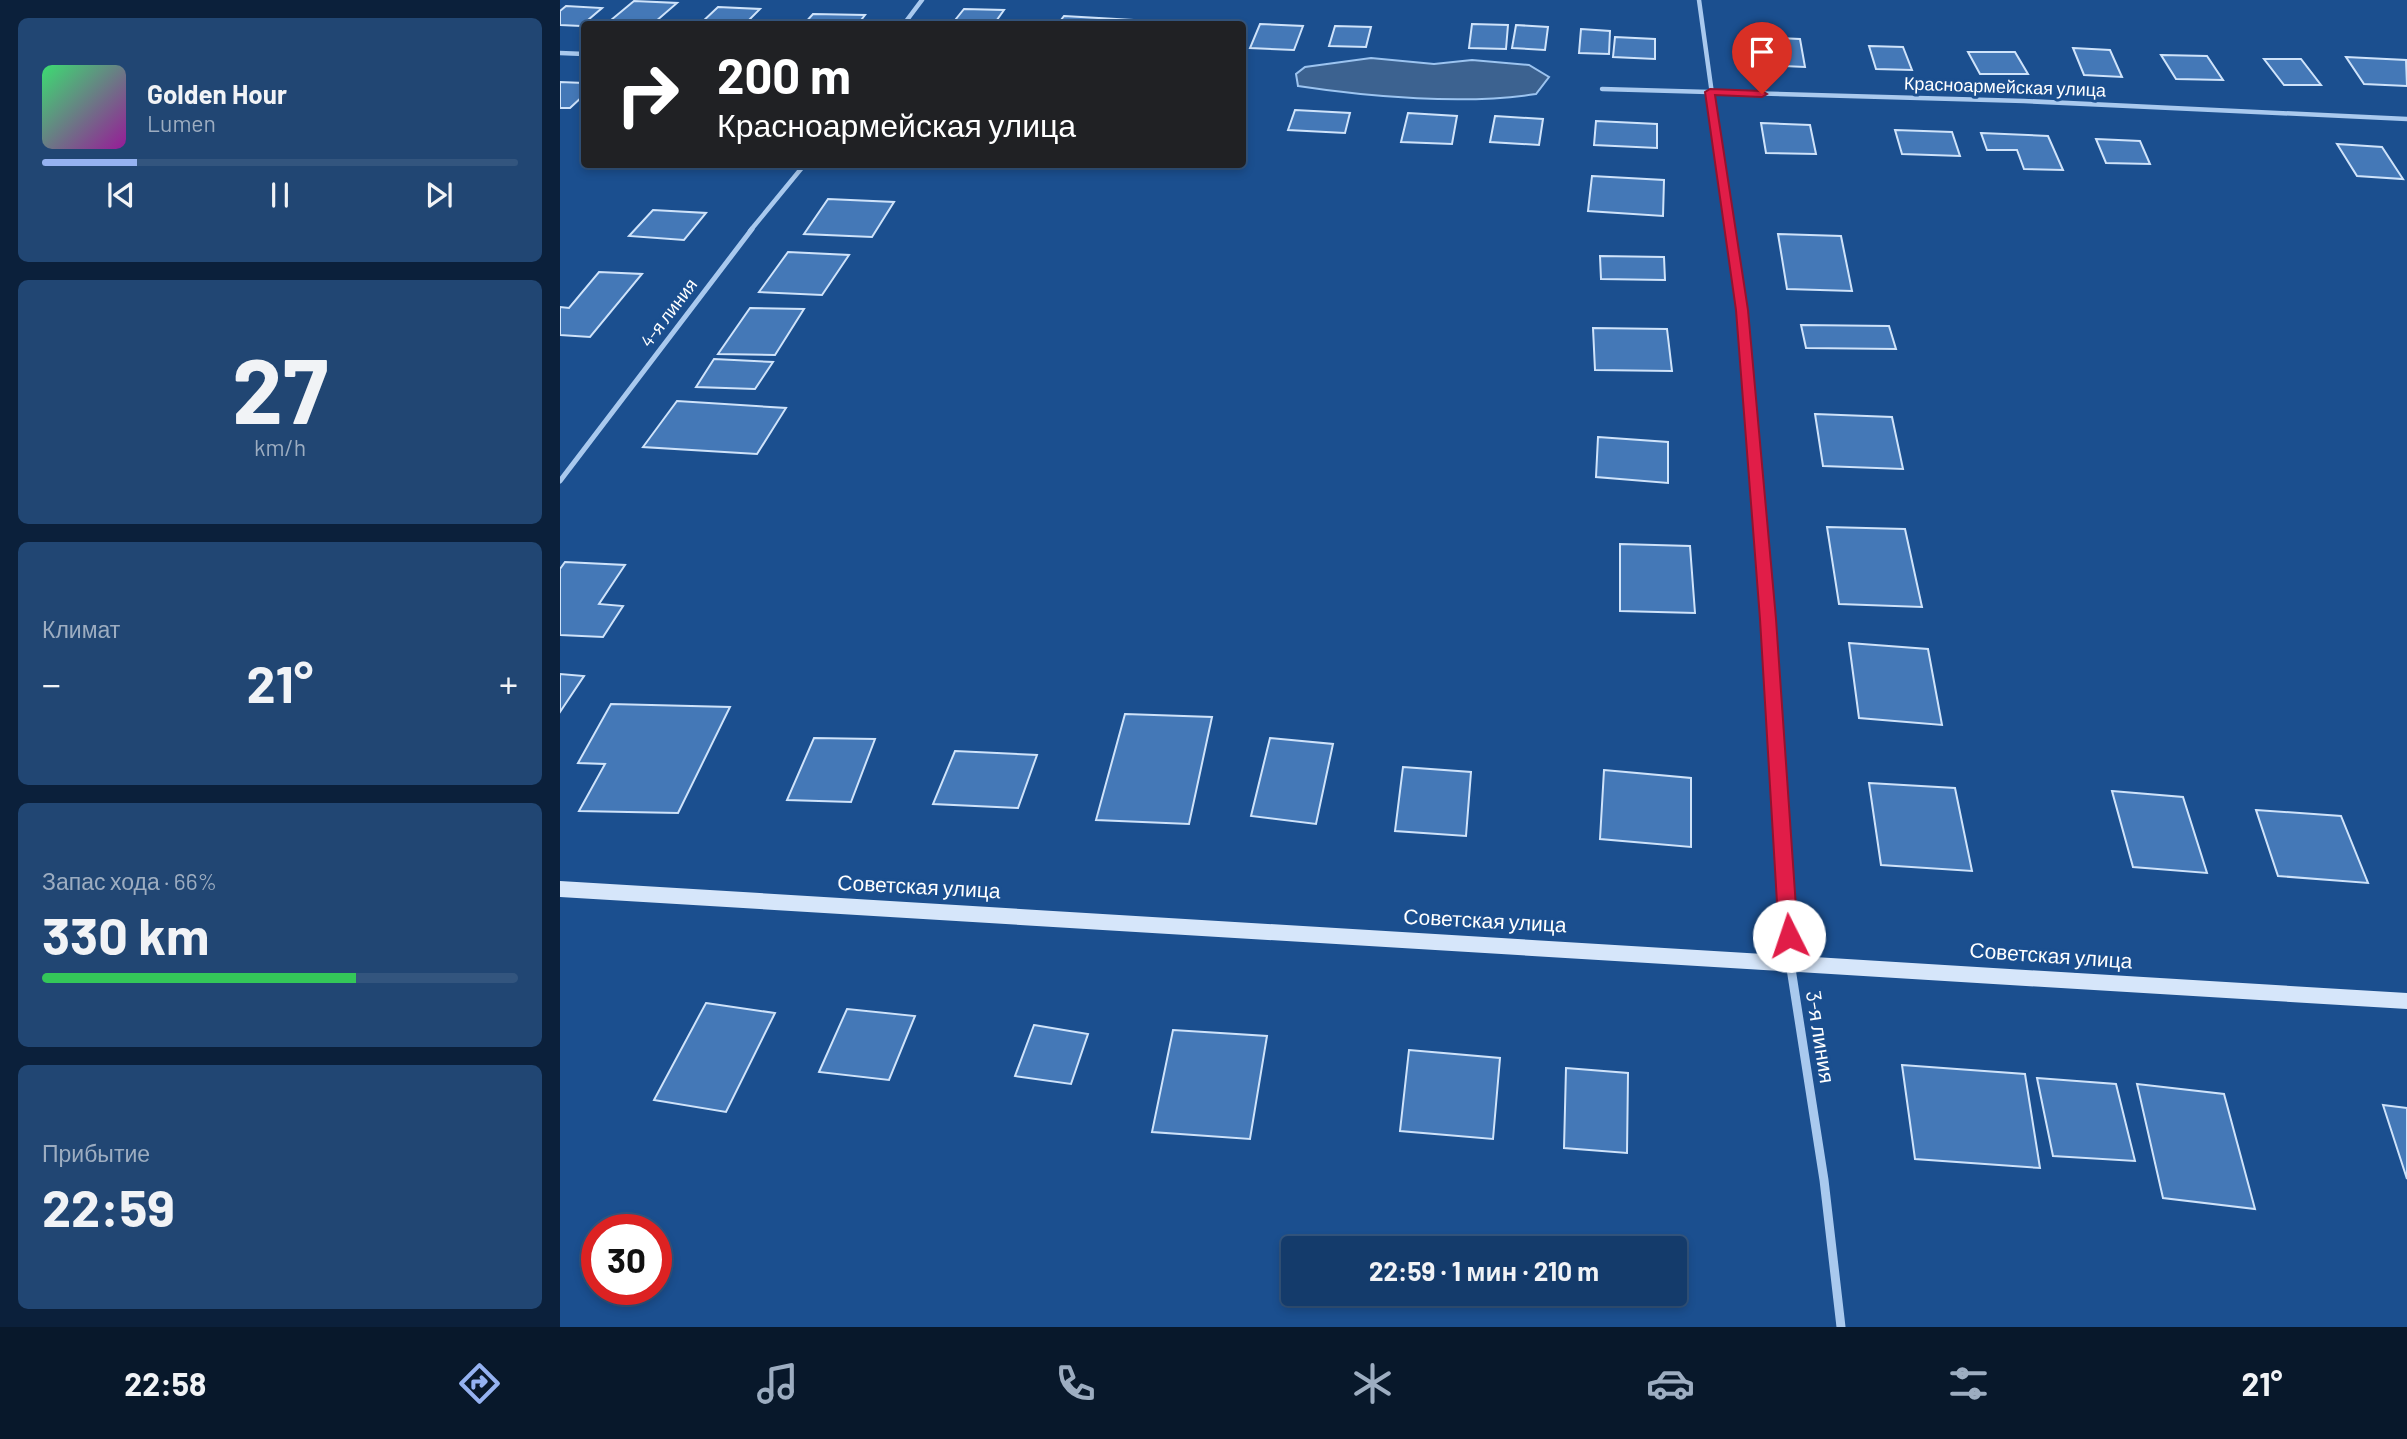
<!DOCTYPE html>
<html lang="ru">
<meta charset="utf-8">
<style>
:root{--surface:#143b6b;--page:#214673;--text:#f1f3f6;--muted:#9dadc1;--line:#33557e;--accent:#95b2f1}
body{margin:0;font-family:Barlow,sans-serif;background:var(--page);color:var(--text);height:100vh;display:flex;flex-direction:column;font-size:26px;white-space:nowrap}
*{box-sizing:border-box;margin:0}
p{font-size:23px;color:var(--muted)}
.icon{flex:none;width:38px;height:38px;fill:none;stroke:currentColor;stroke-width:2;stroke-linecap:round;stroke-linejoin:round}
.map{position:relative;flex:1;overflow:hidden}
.details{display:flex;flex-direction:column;gap:18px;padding:18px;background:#0b203b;width:560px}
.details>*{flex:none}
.top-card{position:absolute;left:21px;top:21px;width:665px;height:147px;border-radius:7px;box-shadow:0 4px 10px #0003,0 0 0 2px var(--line);background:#202124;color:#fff;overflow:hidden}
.speed{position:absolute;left:21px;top:1214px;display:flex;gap:14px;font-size:35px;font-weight:700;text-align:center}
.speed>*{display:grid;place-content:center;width:91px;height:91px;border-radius:50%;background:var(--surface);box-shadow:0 4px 10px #0003,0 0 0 2px var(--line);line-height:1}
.speed .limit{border:10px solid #d22;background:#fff;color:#111}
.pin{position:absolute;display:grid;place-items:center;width:60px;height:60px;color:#fff;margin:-72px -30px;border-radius:50% 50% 50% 0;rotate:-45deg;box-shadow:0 0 7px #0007}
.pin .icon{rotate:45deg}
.me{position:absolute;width:77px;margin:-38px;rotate:356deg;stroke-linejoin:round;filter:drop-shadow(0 0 5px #0008)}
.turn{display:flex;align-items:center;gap:24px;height:147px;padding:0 21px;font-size:32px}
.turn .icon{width:91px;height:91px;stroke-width:2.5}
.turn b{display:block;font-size:49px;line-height:60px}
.big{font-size:52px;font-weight:700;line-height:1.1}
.details .tile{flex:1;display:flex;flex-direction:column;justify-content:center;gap:10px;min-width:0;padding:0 24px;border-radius:10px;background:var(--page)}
.details .dial{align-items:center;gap:0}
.dial b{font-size:91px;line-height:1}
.song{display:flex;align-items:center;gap:21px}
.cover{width:84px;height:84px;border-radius:10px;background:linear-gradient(135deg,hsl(140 70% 55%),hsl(300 70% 35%))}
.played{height:7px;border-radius:4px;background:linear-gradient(90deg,var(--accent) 20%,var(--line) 20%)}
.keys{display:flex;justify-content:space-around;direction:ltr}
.heat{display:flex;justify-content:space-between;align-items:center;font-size:38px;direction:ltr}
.charge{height:10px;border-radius:5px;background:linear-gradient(90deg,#34c759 66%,var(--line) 0)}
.trip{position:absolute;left:721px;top:1236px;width:406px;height:70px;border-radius:7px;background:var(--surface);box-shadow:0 4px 10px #0003,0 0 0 2px var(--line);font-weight:700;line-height:70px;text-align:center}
.tab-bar{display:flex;height:112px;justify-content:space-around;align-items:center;background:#08182b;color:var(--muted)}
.tab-bar .icon{width:49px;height:49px}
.tab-bar .on{color:var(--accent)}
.tab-bar b{font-size:32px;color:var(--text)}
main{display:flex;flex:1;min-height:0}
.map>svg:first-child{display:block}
</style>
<main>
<section class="details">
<div class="tile">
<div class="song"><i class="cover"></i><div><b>Golden Hour</b><p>Lumen</p></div></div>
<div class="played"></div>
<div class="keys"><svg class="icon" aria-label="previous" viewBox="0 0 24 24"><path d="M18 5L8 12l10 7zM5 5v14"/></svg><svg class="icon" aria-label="pause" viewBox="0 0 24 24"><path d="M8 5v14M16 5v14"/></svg><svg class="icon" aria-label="next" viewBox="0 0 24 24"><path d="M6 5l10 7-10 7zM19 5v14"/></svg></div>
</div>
<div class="tile dial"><b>27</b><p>km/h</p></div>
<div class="tile"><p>Климат</p>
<div class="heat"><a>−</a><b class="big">21°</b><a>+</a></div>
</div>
<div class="tile"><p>Запас хода · 66%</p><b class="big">330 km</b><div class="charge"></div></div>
<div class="tile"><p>Прибытие</p><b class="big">22:59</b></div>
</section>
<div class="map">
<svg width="1847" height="1327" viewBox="0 0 1847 1327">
<rect width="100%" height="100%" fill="#1b4f8f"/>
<path fill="#3c6290" stroke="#9cc4f0" stroke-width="2" d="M 811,58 L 874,64 L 912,60 L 969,65 L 989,77 L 976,94 C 904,105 810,97 738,86 L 736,74 L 745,67 Z"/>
<path fill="#4478b7" stroke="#cfe3fa" stroke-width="2" d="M 74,1 L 117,3 L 95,22 L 51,20 Z
M 6,6 L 42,8 L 21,26 L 0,25 L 0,11 Z
M 158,7 L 200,9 L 185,24 L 140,24 Z
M 404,9 L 444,10 L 434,24 L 392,24 Z
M 253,14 L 305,15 L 298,24 L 244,24 Z
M 504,16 L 572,20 L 569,24 L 498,24 Z
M 700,24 L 743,26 L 734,50 L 690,48 Z
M 912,24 L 948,25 L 946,49 L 909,48 Z
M 956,25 L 988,27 L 985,50 L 952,48 Z
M 775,26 L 811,27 L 806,47 L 769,46 Z
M 1021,29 L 1050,31 L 1049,54 L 1019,53 Z
M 1055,37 L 1095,39 L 1095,59 L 1053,57 Z
M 1196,37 L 1240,39 L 1245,67 L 1199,65 Z
M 1309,46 L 1343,47 L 1352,70 L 1316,69 Z
M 1513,48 L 1550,50 L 1562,77 L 1524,75 Z
M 1408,52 L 1455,52 L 1468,74 L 1420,74 Z
M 1601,55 L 1647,56 L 1663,80 L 1616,79 Z
M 1786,57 L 1846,60 L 1847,86 L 1804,84 Z
M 1704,59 L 1741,59 L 1761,85 L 1724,85 Z
M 0,82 L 24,83 L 24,95 L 10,108 L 0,108 Z
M 735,110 L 790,113 L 785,133 L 728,130 Z
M 848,113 L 897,116 L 892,144 L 841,142 Z
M 935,116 L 983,119 L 979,145 L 930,142 Z
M 1036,121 L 1097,124 L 1097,148 L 1034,145 Z
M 1201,123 L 1250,125 L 1256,154 L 1206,153 Z
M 1335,130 L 1392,132 L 1400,156 L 1342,154 Z
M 1421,133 L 1488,136 L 1503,170 L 1464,169 L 1457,150 L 1427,150 Z
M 1536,139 L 1580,141 L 1590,164 L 1546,163 Z
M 1777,144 L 1822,147 L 1843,179 L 1797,176 Z
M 1032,176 L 1104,180 L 1103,216 L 1028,211 Z
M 268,199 L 334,202 L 312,237 L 244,234 Z
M 93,210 L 146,213 L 124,240 L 69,236 Z
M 1218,234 L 1281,236 L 1292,291 L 1227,289 Z
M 228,252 L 289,255 L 262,295 L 199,292 Z
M 1040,256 L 1104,257 L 1105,280 L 1041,279 Z
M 39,272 L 82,274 L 30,337 L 0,335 L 0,307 L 9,308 Z
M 190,308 L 244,309 L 215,355 L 158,354 Z
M 1241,325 L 1329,326 L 1336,349 L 1246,348 Z
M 1033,328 L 1107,329 L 1112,371 L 1035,370 Z
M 154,359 L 213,362 L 195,389 L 136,387 Z
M 117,401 L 226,408 L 197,454 L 83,447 Z
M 1255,414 L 1332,417 L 1343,469 L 1263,466 Z
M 1038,437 L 1108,442 L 1108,483 L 1036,477 Z
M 1267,527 L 1345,529 L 1362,607 L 1279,604 Z
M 1060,544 L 1130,546 L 1135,613 L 1060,611 Z
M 5,562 L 65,565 L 39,604 L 63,606 L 43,637 L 0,635 L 0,569 Z
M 1289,643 L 1368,649 L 1382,725 L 1299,718 Z
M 0,674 L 24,676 L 0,712 Z
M 51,704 L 170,707 L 118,813 L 19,811 L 45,764 L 18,763 Z
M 565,714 L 652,717 L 629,824 L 536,820 Z
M 254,738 L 315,739 L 291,802 L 227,800 Z
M 710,738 L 773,744 L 756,824 L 691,816 Z
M 395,751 L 477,755 L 458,808 L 373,804 Z
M 843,767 L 911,772 L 906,836 L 835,831 Z
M 1044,770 L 1131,778 L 1131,847 L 1040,839 Z
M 1309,783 L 1395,788 L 1412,871 L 1321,865 Z
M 1552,791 L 1623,797 L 1647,873 L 1573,867 Z
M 1696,810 L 1781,816 L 1808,883 L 1718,876 Z
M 146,1003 L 215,1013 L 166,1112 L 94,1100 Z
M 287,1009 L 355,1016 L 329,1080 L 259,1072 Z
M 474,1025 L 528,1034 L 511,1084 L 455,1076 Z
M 613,1030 L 707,1036 L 690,1139 L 592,1132 Z
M 849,1050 L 940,1058 L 933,1139 L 840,1131 Z
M 1342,1065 L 1465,1074 L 1480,1168 L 1355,1159 Z
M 1006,1068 L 1068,1073 L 1067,1153 L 1004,1148 Z
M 1477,1078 L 1556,1084 L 1575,1161 L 1493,1156 Z
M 1577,1084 L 1664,1094 L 1695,1209 L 1603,1198 Z
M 1823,1105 L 1847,1108 L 1847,1179 Z"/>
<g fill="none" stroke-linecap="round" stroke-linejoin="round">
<path stroke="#a9c9ee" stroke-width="4.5" d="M 1139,0 L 1171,231
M 344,24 L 362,0
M 0,53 L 24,54
M 1042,89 L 1464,101 L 1847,119
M 190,231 L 245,164"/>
<path stroke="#a9c9ee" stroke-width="5" d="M 1171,229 L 1182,310 L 1200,518
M 0,481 L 192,229"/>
<path stroke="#a9c9ee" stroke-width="7" d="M 1199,516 L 1225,878"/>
<path stroke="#a9c9ee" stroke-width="9" d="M 1224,876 L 1230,962 L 1264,1180 L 1281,1327"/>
<path fill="#d6e6fa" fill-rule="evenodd" d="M 0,881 L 1847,993 L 1847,1009 L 0,897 Z"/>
</g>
<path fill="#e11d48" stroke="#92132f" stroke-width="2" d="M 1150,89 L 1202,91 L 1207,94 L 1202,97 L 1155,95 L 1188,310 L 1216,619 L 1238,936 L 1235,943 L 1229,945 L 1222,943 L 1219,936 L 1200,619 L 1176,310 L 1145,92 Z"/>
<g text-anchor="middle" stroke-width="6" stroke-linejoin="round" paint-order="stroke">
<g font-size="18" fill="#fff" stroke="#1b4f8f">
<text transform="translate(1445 87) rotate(2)" y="6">Красноармейская улица</text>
<text transform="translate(109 313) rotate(-53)" y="6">4-я линия</text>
</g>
<g font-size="21" fill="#fff" stroke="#1b4f8f">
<text transform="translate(359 887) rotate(3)" y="7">Советская улица</text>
<text transform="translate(925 921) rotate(3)" y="7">Советская улица</text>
<text transform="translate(1491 956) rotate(4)" y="7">Советская улица</text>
<text transform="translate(1260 1037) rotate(81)" y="7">3-я линия</text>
</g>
</g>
</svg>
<div class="speed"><div class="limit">30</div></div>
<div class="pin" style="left:1202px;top:94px;background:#d93025"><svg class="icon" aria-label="arrive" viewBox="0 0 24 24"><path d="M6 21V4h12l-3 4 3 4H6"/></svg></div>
<svg class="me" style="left:1229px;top:936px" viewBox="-20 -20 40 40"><circle r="19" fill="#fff"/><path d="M0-13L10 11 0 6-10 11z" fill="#e11d48"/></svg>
<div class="trip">22:59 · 1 мин · 210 m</div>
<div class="top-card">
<div class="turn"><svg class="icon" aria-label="right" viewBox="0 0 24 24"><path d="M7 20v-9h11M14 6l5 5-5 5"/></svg><div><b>200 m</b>Красноармейская улица</div></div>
</div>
</div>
</main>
<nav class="tab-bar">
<b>22:58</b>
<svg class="icon on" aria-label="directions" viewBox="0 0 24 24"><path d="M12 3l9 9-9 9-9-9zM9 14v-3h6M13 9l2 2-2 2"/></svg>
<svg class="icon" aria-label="music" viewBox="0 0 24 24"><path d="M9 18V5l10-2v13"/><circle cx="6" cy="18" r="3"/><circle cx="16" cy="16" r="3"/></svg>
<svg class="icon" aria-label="phone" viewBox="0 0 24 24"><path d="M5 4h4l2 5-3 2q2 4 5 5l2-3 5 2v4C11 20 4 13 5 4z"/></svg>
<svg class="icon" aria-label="climate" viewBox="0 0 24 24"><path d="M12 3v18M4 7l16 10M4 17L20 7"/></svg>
<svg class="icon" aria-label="car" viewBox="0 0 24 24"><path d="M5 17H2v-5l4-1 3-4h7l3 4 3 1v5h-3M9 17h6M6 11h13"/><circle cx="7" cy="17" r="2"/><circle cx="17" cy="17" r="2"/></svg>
<svg class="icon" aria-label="filters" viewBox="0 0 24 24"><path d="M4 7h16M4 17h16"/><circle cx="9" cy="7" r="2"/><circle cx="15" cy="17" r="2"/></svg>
<b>21°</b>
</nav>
